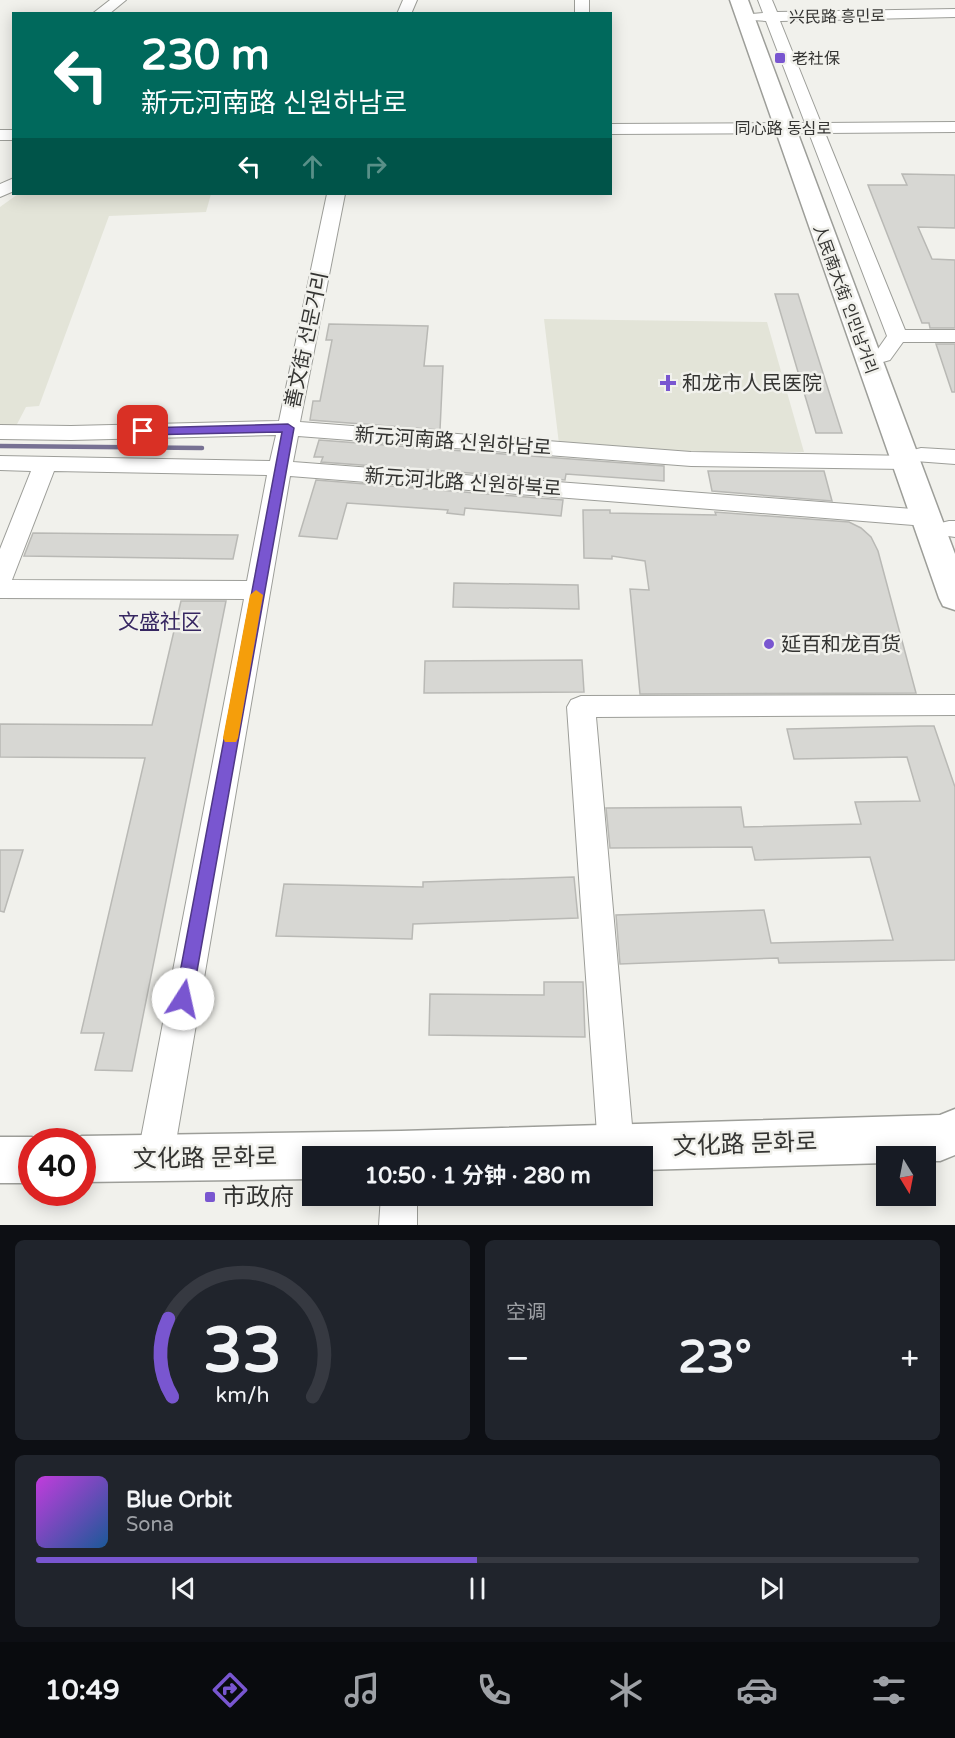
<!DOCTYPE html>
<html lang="zh">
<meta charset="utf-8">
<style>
:root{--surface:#171b24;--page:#20242c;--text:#f1f3f6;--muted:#9ea1a6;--line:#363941;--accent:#7956d0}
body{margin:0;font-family:"Varela Round","Noto Sans SC","Noto Sans KR",sans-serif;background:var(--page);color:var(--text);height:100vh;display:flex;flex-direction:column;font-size:22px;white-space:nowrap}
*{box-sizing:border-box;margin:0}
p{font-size:20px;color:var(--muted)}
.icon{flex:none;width:33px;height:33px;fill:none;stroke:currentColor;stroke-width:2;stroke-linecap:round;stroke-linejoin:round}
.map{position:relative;height:1225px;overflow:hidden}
.panel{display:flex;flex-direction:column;gap:15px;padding:15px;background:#0d0f14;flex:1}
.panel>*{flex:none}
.guide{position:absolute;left:12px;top:12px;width:600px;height:183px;border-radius:0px;box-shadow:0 3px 15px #0003;background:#00695c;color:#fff;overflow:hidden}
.needle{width:39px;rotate:170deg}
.buttons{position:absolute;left:876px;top:1146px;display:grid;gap:12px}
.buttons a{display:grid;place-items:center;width:60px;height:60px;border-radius:0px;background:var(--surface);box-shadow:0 3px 15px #0003;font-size:30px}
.speed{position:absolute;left:18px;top:1128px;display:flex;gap:12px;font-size:30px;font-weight:700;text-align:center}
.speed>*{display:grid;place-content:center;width:78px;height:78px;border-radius:50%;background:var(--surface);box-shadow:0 3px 15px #0003;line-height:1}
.speed .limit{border:9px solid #d22;background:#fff;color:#111}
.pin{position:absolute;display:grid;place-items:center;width:51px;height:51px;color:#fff;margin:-26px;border-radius:12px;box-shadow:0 3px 9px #0006}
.me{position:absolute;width:66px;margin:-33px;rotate:10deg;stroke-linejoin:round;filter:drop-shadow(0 0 4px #0008)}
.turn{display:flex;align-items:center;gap:21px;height:126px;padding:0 30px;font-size:27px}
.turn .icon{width:78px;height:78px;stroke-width:2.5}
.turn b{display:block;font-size:42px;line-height:51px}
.lanes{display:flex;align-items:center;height:57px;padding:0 30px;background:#0003;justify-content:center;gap:30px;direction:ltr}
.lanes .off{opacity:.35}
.big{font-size:45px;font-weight:700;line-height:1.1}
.panel .widget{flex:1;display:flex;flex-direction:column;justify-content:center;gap:9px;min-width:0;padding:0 21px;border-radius:9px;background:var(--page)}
.panel .dial{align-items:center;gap:0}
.dial svg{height:156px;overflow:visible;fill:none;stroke:var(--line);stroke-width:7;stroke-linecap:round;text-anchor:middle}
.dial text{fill:var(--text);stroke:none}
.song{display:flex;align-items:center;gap:18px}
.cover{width:72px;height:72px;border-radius:9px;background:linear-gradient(135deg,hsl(290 70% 55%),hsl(210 70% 35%))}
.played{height:6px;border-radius:3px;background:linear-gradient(90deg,var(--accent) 50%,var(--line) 50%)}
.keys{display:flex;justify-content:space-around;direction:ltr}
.heat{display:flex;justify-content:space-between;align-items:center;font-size:33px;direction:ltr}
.panel .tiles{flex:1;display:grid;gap:15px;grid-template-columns:1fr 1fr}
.widget:last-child{grid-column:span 2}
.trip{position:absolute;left:302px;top:1146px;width:351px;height:60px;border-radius:0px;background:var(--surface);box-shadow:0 3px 15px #0003;font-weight:700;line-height:60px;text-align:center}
.tab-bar{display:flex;height:96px;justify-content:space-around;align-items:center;background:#090b0e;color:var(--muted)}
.tab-bar .icon{width:42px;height:42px}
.tab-bar .active{color:var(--accent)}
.tab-bar b{font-size:27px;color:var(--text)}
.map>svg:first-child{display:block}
</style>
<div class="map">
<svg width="955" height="1225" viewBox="0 0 955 1225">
<rect width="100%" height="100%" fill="#f1f1ec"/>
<path fill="#e3e4d8" d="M 18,194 L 211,194 L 206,212 L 109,216 L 39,406 L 26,407 L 15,428 L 0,427 L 0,207 Z
M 544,319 L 767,322 L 804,452 L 667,451 L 559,444 Z"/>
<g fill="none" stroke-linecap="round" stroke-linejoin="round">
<path stroke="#777193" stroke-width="4.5" d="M 0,446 L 202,448"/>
</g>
<path fill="#d7d7d3" stroke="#b9b9b5" stroke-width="1.5" d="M 902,174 L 955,175 L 955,228 L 918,227 L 932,259 L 955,260 L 955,328 L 930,328 L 929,323 L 922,323 L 868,185 L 907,185 Z
M 775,294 L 798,294 L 842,433 L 816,433 Z
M 329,324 L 428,326 L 424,366 L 443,366 L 440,430 L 310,420 L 313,401 L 320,401 L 332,340 L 326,340 Z
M 936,344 L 955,344 L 955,392 L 952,392 Z
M 319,440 L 664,466 L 664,481 L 566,474 L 565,480 L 321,462 L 323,457 L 314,457 Z
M 708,471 L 824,471 L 832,501 L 712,491 Z
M 316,480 L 563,500 L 561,516 L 465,508 L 464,515 L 447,513 L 448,510 L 347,503 L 337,539 L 299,536 Z
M 583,510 L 610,510 L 610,513 L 716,515 L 715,512 L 849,522 L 861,528 L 871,537 L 878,551 L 916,693 L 640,694 L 630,589 L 649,590 L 645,561 L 612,556 L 612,559 L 584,558 Z
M 33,533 L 238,535 L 233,559 L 24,556 Z
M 454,583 L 578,585 L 579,609 L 453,607 Z
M 181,601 L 226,601 L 132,1071 L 95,1070 L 104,1033 L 81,1033 L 145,758 L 0,757 L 0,724 L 152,725 Z
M 582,660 L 584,692 L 424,693 L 425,661 Z
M 919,726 L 934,726 L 955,787 L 955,960 L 779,963 L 778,958 L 620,964 L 616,915 L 764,910 L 771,943 L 893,940 L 870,857 L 755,860 L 752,847 L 610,848 L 606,808 L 741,807 L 744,827 L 861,824 L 855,802 L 920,801 L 907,757 L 794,759 L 787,729 Z
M 0,850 L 23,850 L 4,912 L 0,911 Z
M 574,877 L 578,918 L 413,924 L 412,939 L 276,936 L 284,884 L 423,887 L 423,882 Z
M 544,982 L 583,982 L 585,1037 L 429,1035 L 430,994 L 544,995 Z"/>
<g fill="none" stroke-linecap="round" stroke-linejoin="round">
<defs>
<path id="minor" d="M 110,0 L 126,0 L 109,14 L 92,14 Z
M 403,0 L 417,0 L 411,14 L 397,14 Z
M 575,0 L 589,0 L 589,14 L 575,14 Z
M 758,0 L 772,0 L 777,12 L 955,9 L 955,17 L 780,21 L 821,123 L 955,122 L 955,132 L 825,133 L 905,330 L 955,330 L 955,342 L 903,342 L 890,360 L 883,362 L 876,360 L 873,356 L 887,336 L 809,133 L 610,134 L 610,124 L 805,123 L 766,21 L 752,20 L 750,17 L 752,14 L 763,13 Z
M 0,130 L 14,130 L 14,140 L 0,140 Z
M 14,178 L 14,191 L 0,197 L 0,184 Z
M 327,194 L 345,194 L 300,422 L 691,452 L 911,456 L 913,450 L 921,448 L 955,450 L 955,464 L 915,461 L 913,467 L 905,469 L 691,466 L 298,436 L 293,462 L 926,510 L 934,512 L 938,518 L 934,524 L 926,526 L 290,476 L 173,1159 L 168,1172 L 155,1177 L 142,1172 L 137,1159 L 244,599 L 0,598 L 0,549 L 31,471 L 0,470 L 0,456 L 270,461 L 276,435 L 71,440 L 0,439 L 0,425 L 71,426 L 279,421 ZM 54,471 L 267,475 L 247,581 L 12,580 Z
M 949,521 L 955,521 L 955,537 L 941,535 L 937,529 L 941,523 Z
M 955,695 L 955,715 L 596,717 L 634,1148 L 630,1156 L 602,1156 L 598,1148 L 567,707 L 571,700 L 581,696 Z
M 381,1196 L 417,1196 L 417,1225 L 379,1225 Z"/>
<path id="major" d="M 730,0 L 748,0 L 955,554 L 955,610 L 943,606 L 939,598 Z
M 955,1109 L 955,1155 L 940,1161 L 926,1161 L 926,1156 L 886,1156 L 886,1163 L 642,1170 L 642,1156 L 312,1156 L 312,1179 L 82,1182 L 82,1142 L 68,1142 L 82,1136 L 401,1131 L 940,1115 Z
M 0,1137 L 32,1137 L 43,1142 L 32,1142 L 32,1183 L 0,1183 Z"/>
</defs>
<use href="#minor" stroke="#9d9e99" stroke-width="2"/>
<use href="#major" stroke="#9d9e99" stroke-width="3"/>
<use href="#minor" fill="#fff" fill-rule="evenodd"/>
<use href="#major" fill="#fff" fill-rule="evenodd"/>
</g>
<path fill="#7956d0" stroke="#4f3887" stroke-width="1.5" d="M 288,424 L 294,428 L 192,999 L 190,1005 L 183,1008 L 177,1005 L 175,999 L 282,432 L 143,435 L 137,431 L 143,428 Z"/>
<path fill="#f59e0b" d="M 256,590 L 263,595 L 238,738 L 236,742 L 225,742 L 223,738 L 250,595 Z"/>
<g fill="#7956d0" stroke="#f1f1ec" stroke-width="2">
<rect x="774" y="52" width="12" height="12" rx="3"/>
<path d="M665 374h6v6h6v6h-6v6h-6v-6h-6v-6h6z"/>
<circle cx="769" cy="644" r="6"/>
<rect x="204" y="1191" width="12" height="12" rx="3"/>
</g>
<g text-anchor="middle" stroke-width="5" stroke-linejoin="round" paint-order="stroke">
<g font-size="16" fill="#343432" stroke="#f1f1ec">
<text transform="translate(837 16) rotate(-1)" y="6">兴民路 흥민로</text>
<text x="783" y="134">同心路 동심로</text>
<text transform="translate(846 299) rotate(70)" y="6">人民南大街 인민남거리</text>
</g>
<g font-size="16" fill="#343432" stroke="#f1f1ec" text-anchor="start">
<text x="792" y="64">老社保</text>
</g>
<g font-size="20" fill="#343432" stroke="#f1f1ec">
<text transform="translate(306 340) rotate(-78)" y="7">善文街 선문거리</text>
<text transform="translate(453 441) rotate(4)" y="7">新元河南路 신원하남로</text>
<text transform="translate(463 482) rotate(4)" y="7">新元河北路 신원하북로</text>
</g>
<g font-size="20" fill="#343432" stroke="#f1f1ec" text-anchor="start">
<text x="682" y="390">和龙市人民医院</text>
<text x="781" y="651">延百和龙百货</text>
</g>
<g font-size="21" fill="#362661" stroke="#f1f1ec">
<text x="160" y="629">文盛社区</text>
</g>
<g font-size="24" fill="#343432" stroke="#f1f1ec">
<text transform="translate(745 1144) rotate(-2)" y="8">文化路 문화로</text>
<text transform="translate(205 1158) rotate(-1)" y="8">文化路 문화로</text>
</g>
<g font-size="24" fill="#343432" stroke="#f1f1ec" text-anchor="start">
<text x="222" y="1205">市政府</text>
</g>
</g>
</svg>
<div class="buttons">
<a><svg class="needle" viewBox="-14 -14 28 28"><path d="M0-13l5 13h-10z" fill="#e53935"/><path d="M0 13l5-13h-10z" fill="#9ea1a6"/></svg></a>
</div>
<div class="speed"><div class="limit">40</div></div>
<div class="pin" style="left:143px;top:431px;background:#d93025"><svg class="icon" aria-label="arrive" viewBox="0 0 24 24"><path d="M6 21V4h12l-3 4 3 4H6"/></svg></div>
<svg class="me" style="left:183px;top:999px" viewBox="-20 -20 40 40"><circle r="19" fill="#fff"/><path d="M0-13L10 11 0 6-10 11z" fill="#7956d0"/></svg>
<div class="trip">10:50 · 1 分钟 · 280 m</div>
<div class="guide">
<div class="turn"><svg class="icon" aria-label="left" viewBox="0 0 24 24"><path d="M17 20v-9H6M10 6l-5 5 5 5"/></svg><div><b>230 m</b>新元河南路 신원하남로</div></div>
<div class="lanes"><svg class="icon" aria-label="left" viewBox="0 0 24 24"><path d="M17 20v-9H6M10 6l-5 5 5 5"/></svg><svg class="icon off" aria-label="ahead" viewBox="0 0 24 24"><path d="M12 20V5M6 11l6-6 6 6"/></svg><svg class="icon off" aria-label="right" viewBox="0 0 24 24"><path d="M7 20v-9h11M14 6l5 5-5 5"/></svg></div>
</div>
</div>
<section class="panel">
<div class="tiles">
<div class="widget dial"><svg viewBox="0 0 100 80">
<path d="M14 69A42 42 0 1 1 86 69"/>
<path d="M14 69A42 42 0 0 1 12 29" stroke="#7956d0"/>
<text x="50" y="56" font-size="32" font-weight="700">33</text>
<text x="50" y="72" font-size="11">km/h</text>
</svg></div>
<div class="widget"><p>空调</p>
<div class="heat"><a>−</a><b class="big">23°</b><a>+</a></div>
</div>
<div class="widget">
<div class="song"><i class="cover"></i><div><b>Blue Orbit</b><p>Sona</p></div></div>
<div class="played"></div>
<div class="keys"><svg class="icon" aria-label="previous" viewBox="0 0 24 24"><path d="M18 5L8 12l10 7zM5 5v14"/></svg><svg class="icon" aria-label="pause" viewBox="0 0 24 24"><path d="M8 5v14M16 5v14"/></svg><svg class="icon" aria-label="next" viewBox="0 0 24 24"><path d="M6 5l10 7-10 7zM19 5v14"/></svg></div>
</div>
</div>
</section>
<nav class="tab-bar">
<b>10:49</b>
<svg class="icon active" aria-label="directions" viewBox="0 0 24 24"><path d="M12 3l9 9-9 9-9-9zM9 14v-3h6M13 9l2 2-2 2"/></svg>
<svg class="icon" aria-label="music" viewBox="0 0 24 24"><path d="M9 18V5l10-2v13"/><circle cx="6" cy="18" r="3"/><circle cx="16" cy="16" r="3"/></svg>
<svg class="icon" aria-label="phone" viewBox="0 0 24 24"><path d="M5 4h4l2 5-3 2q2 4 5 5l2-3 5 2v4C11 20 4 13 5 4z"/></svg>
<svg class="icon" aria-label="climate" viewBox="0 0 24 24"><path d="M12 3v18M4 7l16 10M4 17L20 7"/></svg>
<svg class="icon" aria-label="car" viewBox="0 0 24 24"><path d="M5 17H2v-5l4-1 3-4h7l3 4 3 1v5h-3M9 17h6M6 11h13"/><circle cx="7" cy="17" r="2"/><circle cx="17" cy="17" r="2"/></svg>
<svg class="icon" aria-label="filters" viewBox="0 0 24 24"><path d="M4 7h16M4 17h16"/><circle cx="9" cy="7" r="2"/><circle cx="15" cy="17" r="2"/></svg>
</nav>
